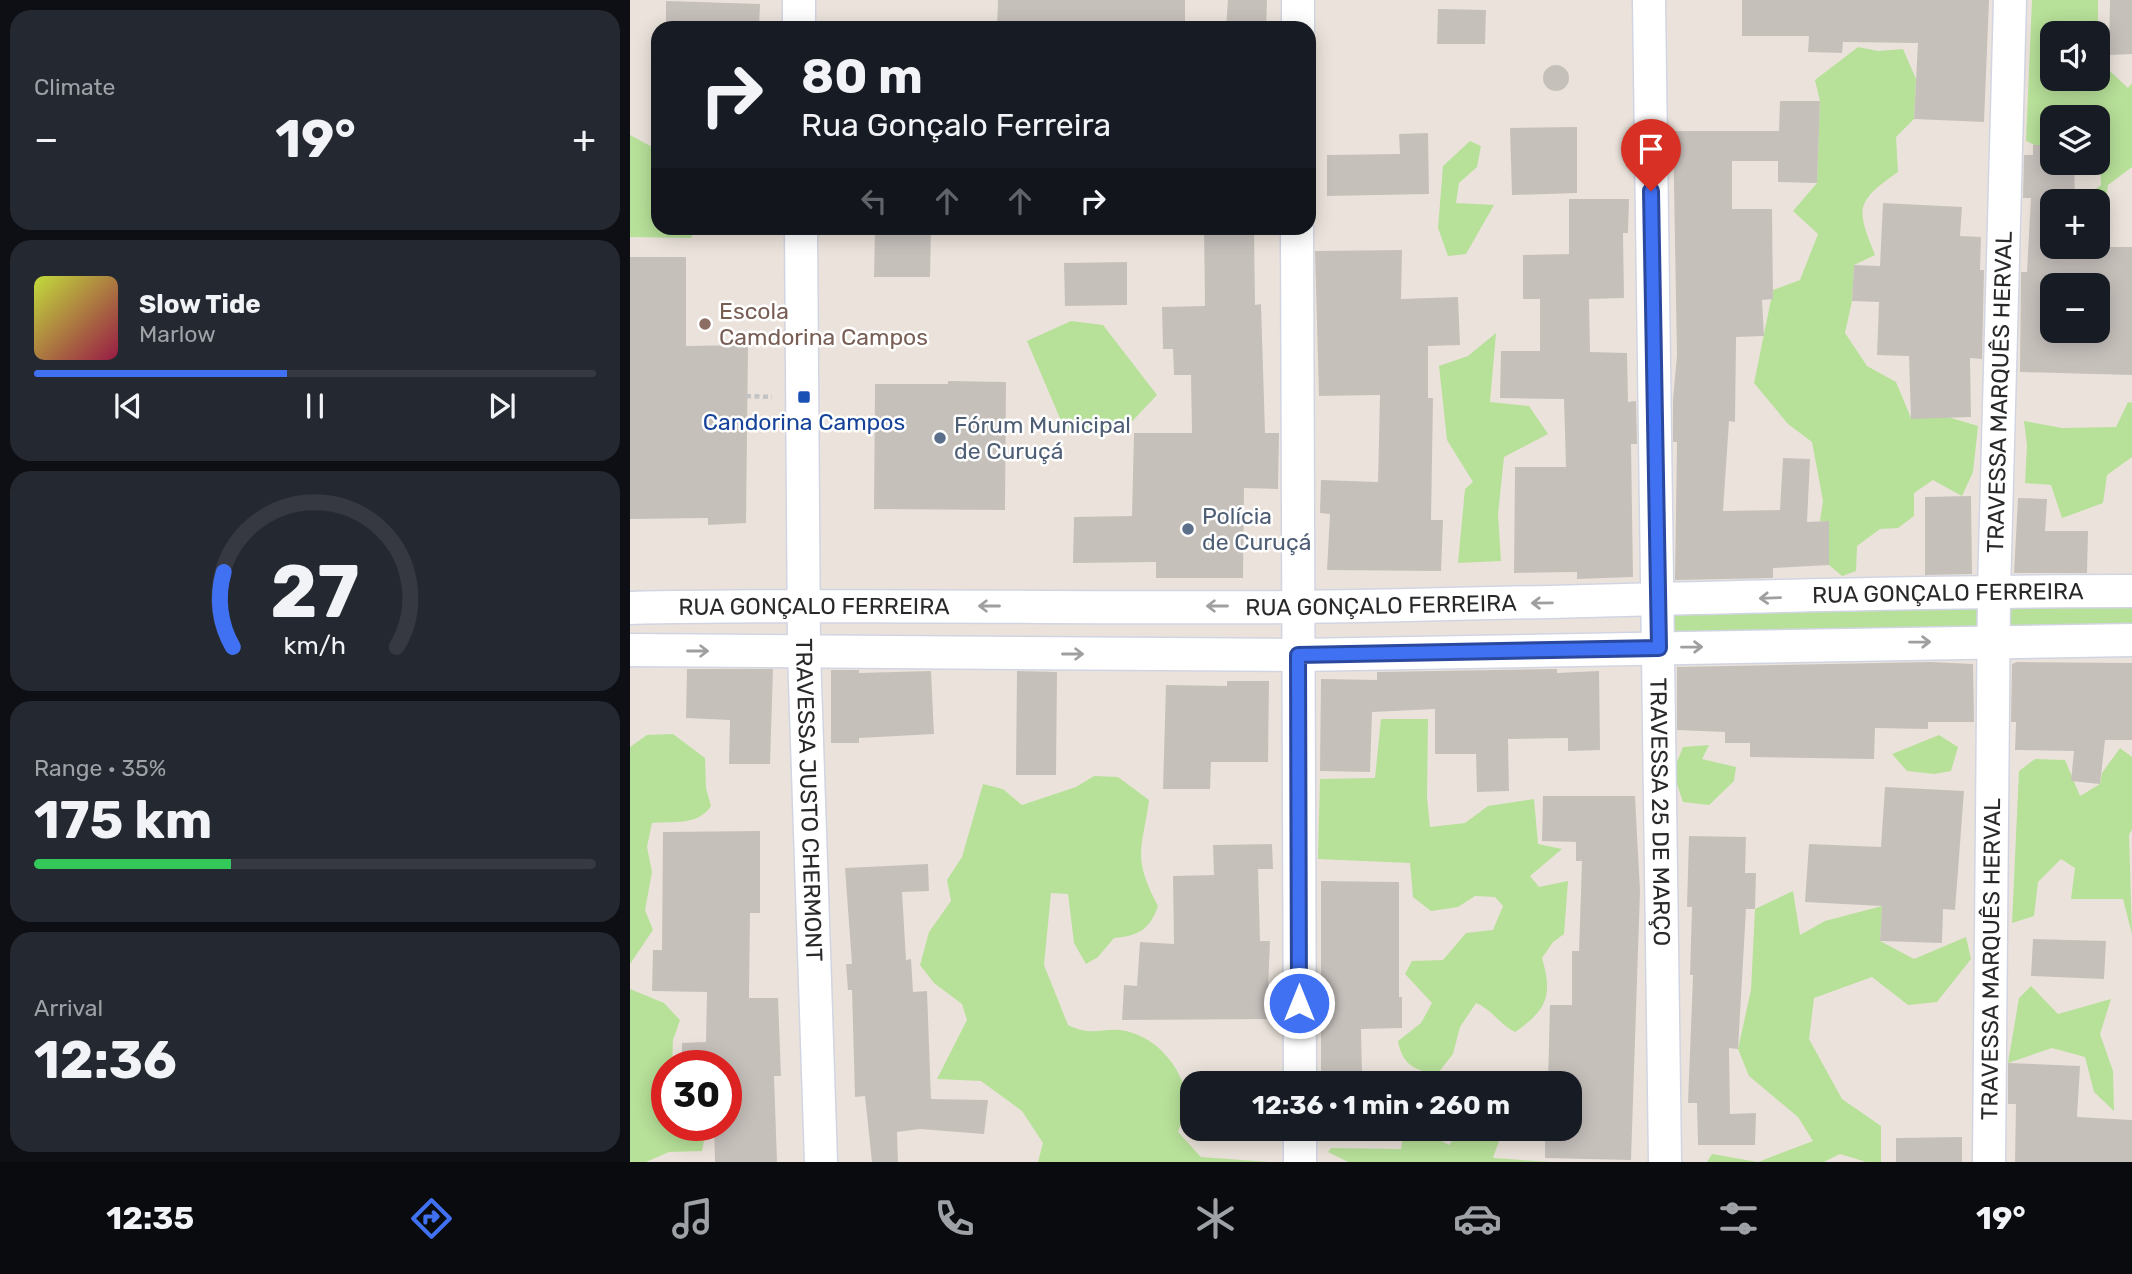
<!DOCTYPE html>
<meta charset="utf-8">
<style>
:root{--surface:#171b24;--page:#242831;--text:#f1f3f6;--muted:#9ea1a6;--line:#363941;--accent:#4071f3}
body{margin:0;font-family:Rubik,sans-serif;background:var(--page);color:var(--text);height:100vh;display:flex;flex-direction:column;font-size:26px;white-space:nowrap}
*{box-sizing:border-box;margin:0}
p{font-size:23px;color:var(--muted)}
.icon{flex:none;width:38px;height:38px;fill:none;stroke:currentColor;stroke-width:2;stroke-linecap:round;stroke-linejoin:round}
.map{position:relative;flex:1;overflow:hidden}
.panel{display:flex;flex-direction:column;gap:10px;padding:10px;background:#0d0f14;width:630px}
.panel>*{flex:none}
.banner{position:absolute;left:21px;top:21px;width:665px;height:214px;border-radius:21px;box-shadow:0 4px 18px #0003;background:#171b24;color:var(--text);overflow:hidden}
.fabs{position:absolute;left:1410px;top:21px;display:grid;gap:14px}
.fabs a{display:grid;place-items:center;width:70px;height:70px;border-radius:14px;background:var(--surface);box-shadow:0 4px 18px #0003;font-size:35px}
.speed{position:absolute;left:21px;top:1050px;display:flex;gap:14px;font-size:35px;font-weight:700;text-align:center}
.speed>*{display:grid;place-content:center;width:91px;height:91px;border-radius:50%;background:var(--surface);box-shadow:0 4px 18px #0003;line-height:1}
.speed .limit{border:10px solid #d22;background:#fff;color:#111}
.pin{position:absolute;display:grid;place-items:center;width:60px;height:60px;color:#fff;margin:-72px -30px;border-radius:50% 50% 50% 0;rotate:-45deg;box-shadow:0 0 7px #0007}
.pin .icon{rotate:45deg}
.me{position:absolute;width:77px;margin:-38px;rotate:0deg;stroke-linejoin:round;filter:drop-shadow(0 0 5px #0008)}
.turn{display:flex;align-items:center;gap:24px;height:147px;padding:0 35px;font-size:32px}
.turn .icon{width:91px;height:91px;stroke-width:2.5}
.turn b{display:block;font-size:49px;line-height:60px}
.lanes{display:flex;align-items:center;height:66px;padding:0 35px;background:#0003;justify-content:center;gap:35px;direction:ltr}
.lanes .off{opacity:.35}
.big{font-size:52px;font-weight:700;line-height:1.1}
.panel .widget{flex:1;display:flex;flex-direction:column;justify-content:center;gap:10px;min-width:0;padding:0 24px;border-radius:21px;background:var(--page)}
.panel .dial{align-items:center;gap:0}
.dial svg{height:182px;overflow:visible;fill:none;stroke:var(--line);stroke-width:7;stroke-linecap:round;text-anchor:middle}
.dial text{fill:var(--text);stroke:none}
.song{display:flex;align-items:center;gap:21px}
.cover{width:84px;height:84px;border-radius:10px;background:linear-gradient(135deg,hsl(70 70% 55%),hsl(340 70% 35%))}
.played{height:7px;border-radius:4px;background:linear-gradient(90deg,var(--accent) 45%,var(--line) 45%)}
.keys{display:flex;justify-content:space-around;direction:ltr}
.heat{display:flex;justify-content:space-between;align-items:center;font-size:38px;direction:ltr}
.charge{height:10px;border-radius:5px;background:linear-gradient(90deg,#34c759 35%,var(--line) 0)}
.trip{position:absolute;left:550px;top:1071px;width:402px;height:70px;border-radius:21px;background:var(--surface);box-shadow:0 4px 18px #0003;font-weight:700;line-height:70px;text-align:center}
.dock{display:flex;height:112px;justify-content:space-around;align-items:center;background:#090b0e;color:var(--muted)}
.dock .icon{width:49px;height:49px}
.dock .current{color:var(--accent)}
.dock b{font-size:32px;color:var(--text)}
main{display:flex;flex:1;min-height:0}
.map>svg:first-child{display:block}
</style>
<main>
<section class="panel">
<div class="widget"><p>Climate</p>
<div class="heat"><a>−</a><b class="big">19°</b><a>+</a></div>
</div>
<div class="widget">
<div class="song"><i class="cover"></i><div><b>Slow Tide</b><p>Marlow</p></div></div>
<div class="played"></div>
<div class="keys"><svg class="icon" aria-label="previous" viewBox="0 0 24 24"><path d="M18 5L8 12l10 7zM5 5v14"/></svg><svg class="icon" aria-label="pause" viewBox="0 0 24 24"><path d="M8 5v14M16 5v14"/></svg><svg class="icon" aria-label="next" viewBox="0 0 24 24"><path d="M6 5l10 7-10 7zM19 5v14"/></svg></div>
</div>
<div class="widget dial"><svg viewBox="0 0 100 80">
<path d="M14 69A42 42 0 1 1 86 69"/>
<path d="M14 69A42 42 0 0 1 10 36" stroke="#4071f3"/>
<text x="50" y="56" font-size="32" font-weight="700">27</text>
<text x="50" y="72" font-size="11">km/h</text>
</svg></div>
<div class="widget"><p>Range · 35%</p><b class="big">175 km</b><div class="charge"></div></div>
<div class="widget"><p>Arrival</p><b class="big">12:36</b></div>
</section>
<div class="map">
<svg width="1502" height="1162" viewBox="0 0 1502 1162">
<rect width="100%" height="100%" fill="#ebe3db"/>
<path fill="#b7e099" d="M 1402,0 L 1468,0 L 1468,33 L 1423,33 L 1423,79 L 1468,79 L 1468,60 L 1498,88 L 1502,83 L 1502,167 L 1478,185 L 1472,229 L 1468,228 L 1468,201 L 1450,201 L 1471,185 L 1468,117 L 1423,117 L 1423,153 L 1396,141 Z
M 1228,47 L 1248,51 L 1273,49 L 1286,79 L 1284,119 L 1266,137 L 1268,172 C 1225,202 1226,208 1245,255 L 1224,265 L 1222,301 L 1215,333 L 1237,366 L 1266,382 L 1281,418 L 1318,417 L 1348,426 L 1343,472 L 1332,496 L 1303,480 L 1284,493 L 1284,516 L 1268,528 L 1250,529 L 1227,546 L 1226,571 L 1212,576 L 1199,565 L 1199,522 L 1190,521 L 1193,501 L 1182,442 L 1158,424 L 1124,383 L 1143,290 L 1170,280 L 1188,234 L 1163,211 L 1187,183 L 1190,101 L 1185,80 Z
M 0,135 L 28,150 L 28,228 L 65,228 L 61,238 L 0,237 Z
M 840,141 L 851,146 L 847,167 L 829,183 L 826,203 L 864,205 L 836,254 L 818,256 L 808,228 L 813,166 Z
M 441,321 L 473,325 L 527,395 L 491,433 L 435,430 L 397,341 Z
M 866,333 L 860,402 L 899,406 L 918,434 L 874,457 L 868,514 L 871,561 L 828,563 L 835,489 L 843,482 L 817,440 L 809,366 L 838,356 Z
M 1498,402 L 1502,403 L 1502,457 L 1477,475 L 1473,503 L 1432,518 L 1421,485 L 1395,483 L 1397,445 L 1394,421 L 1432,428 L 1486,427 Z
M 1502,591 L 1502,640 L 1029,648 L 1027,601 Z
M 751,719 L 798,719 L 797,797 L 800,827 L 835,823 L 858,806 L 904,799 L 908,844 L 932,849 L 900,876 L 909,887 L 938,881 L 934,934 L 923,942 L 912,958 C 923,996 917,1010 885,1032 C 869,1024 864,1011 846,1003 L 830,1027 L 823,1054 L 808,1073 C 785,1072 772,1064 768,1041 L 791,1023 L 802,1003 L 775,974 L 782,961 L 813,960 L 836,933 L 863,930 L 873,906 L 865,897 L 845,896 L 828,907 L 801,911 L 783,897 L 780,863 L 688,859 L 690,779 L 745,778 Z
M 43,734 L 75,758 L 76,788 L 81,806 C 68,826 43,821 22,823 L 17,847 L 22,872 L 15,910 L 23,930 L 0,964 L 0,747 L 17,735 Z
M 1309,735 L 1328,747 L 1321,771 L 1304,774 L 1277,771 L 1262,754 Z
M 1079,745 L 1072,759 L 1106,767 L 1104,781 L 1079,805 L 1053,802 L 1043,772 L 1053,747 Z
M 1490,748 L 1502,757 L 1502,829 L 1499,835 L 1502,934 L 1493,899 L 1441,899 L 1445,868 L 1431,859 L 1408,882 L 1404,916 L 1382,923 L 1389,771 L 1405,759 L 1435,760 L 1450,796 L 1470,784 L 1472,773 Z
M 464,776 L 488,777 L 519,800 C 512,851 502,856 528,906 C 520,929 509,936 484,938 L 468,957 L 456,964 L 444,943 L 438,894 L 421,893 L 414,965 L 438,1025 C 465,1038 473,1026 496,1031 C 529,1038 557,1073 557,1106 C 557,1114 550,1124 548,1132 L 571,1157 L 639,1162 L 408,1162 L 413,1143 L 392,1111 L 351,1081 L 307,1079 L 337,1020 L 332,1004 L 304,983 L 290,965 L 299,932 L 321,901 L 317,880 L 332,857 L 353,784 L 373,789 L 392,805 L 446,787 Z
M 1163,891 L 1170,935 L 1195,921 L 1252,906 L 1250,941 L 1284,959 L 1336,937 L 1341,959 L 1307,1002 L 1278,1005 L 1242,977 L 1184,998 L 1179,1039 L 1212,1099 L 1251,1126 L 1251,1162 L 1236,1162 L 1210,1154 L 1194,1162 L 1077,1162 L 1082,1154 L 1128,1162 L 1183,1141 L 1168,1117 L 1119,1076 L 1108,1049 L 1121,990 L 1125,909 Z
M 1401,986 L 1428,1014 L 1481,999 L 1470,1034 L 1483,1071 L 1484,1111 L 1464,1092 L 1455,1057 L 1422,1048 L 1378,1063 L 1389,998 Z
M 0,989 L 34,1003 L 50,1020 L 43,1040 L 42,1066 L 37,1066 L 37,1125 L 77,1125 L 72,1151 L 39,1152 L 16,1162 L 0,1162 Z
M 774,1129 L 798,1129 L 802,1136 L 819,1145 L 832,1129 L 873,1129 L 863,1158 L 921,1162 L 718,1162 L 698,1152 L 701,1148 L 771,1149 Z"/>
<path fill="#c6c0bb" fill-rule="evenodd" d="M 368,0 L 555,0 L 555,28 L 367,28 Z
M 598,0 L 637,0 L 636,28 L 596,28 Z
M 1112,0 L 1359,0 L 1354,122 L 1284,119 L 1288,43 L 1213,42 L 1212,53 L 1178,52 L 1179,36 L 1112,36 Z
M 1480,0 L 1502,0 L 1502,54 L 1479,55 Z
M 36,1 L 130,4 L 129,28 L 36,28 Z
M 808,9 L 856,10 L 855,44 L 807,44 Z
M913 78a13 13 0 1 1 26 0a13 13 0 1 1-26 0Z
M 1150,101 L 1190,101 L 1187,183 L 1148,182 L 1148,161 L 1102,161 L 1102,209 L 1142,209 L 1143,299 L 1132,300 L 1134,336 L 1106,337 L 1105,422 L 1099,421 L 1093,511 L 1150,510 L 1153,458 L 1180,459 L 1177,522 L 1199,521 L 1199,565 L 1143,568 L 1143,578 L 1045,580 L 1047,442 L 1043,442 L 1043,400 L 1047,355 L 1043,131 L 1149,131 Z
M 947,127 L 947,193 L 882,195 L 880,128 Z
M 798,133 L 799,194 L 697,196 L 697,155 L 770,154 L 769,134 Z
M 1403,145 L 1423,145 L 1423,163 L 1444,163 L 1445,198 L 1423,198 L 1423,247 L 1502,247 L 1502,375 L 1390,372 L 1391,272 L 1397,272 L 1401,198 L 1393,198 L 1394,155 L 1403,155 ZM 1423,285 L 1468,285 L 1468,331 L 1423,331 Z
M 939,199 L 999,199 L 998,233 L 993,233 L 994,298 L 959,299 L 960,352 L 997,353 L 998,402 L 1006,401 L 1007,444 L 1001,444 L 1003,577 L 947,579 L 947,572 L 884,573 L 885,467 L 936,467 L 934,399 L 870,398 L 871,351 L 910,351 L 910,299 L 893,299 L 893,255 L 939,254 Z
M 1253,203 L 1332,207 L 1330,236 L 1351,237 L 1350,270 L 1354,270 L 1352,359 L 1340,358 L 1341,417 L 1281,419 L 1279,356 L 1247,355 L 1249,302 L 1222,301 L 1224,265 L 1250,266 Z
M 245,228 L 301,228 L 300,277 L 244,277 Z
M 574,228 L 624,228 L 625,305 L 631,304 L 635,433 L 649,433 L 648,489 L 614,488 L 613,578 L 526,578 L 526,562 L 443,563 L 444,517 L 502,516 L 504,433 L 562,433 L 561,375 L 544,375 L 543,349 L 533,349 L 532,307 L 575,306 Z
M 772,250 L 771,299 L 828,297 L 830,345 L 798,346 L 798,398 L 803,398 L 801,520 L 813,520 L 811,571 L 697,570 L 700,514 L 690,513 L 691,480 L 748,482 L 750,395 L 689,396 L 685,251 Z
M 0,257 L 56,257 L 56,346 L 118,345 L 116,523 L 78,525 L 78,518 L 0,519 Z
M 497,262 L 497,305 L 435,306 L 434,263 Z
M 318,381 L 376,382 L 375,510 L 244,509 L 245,384 L 318,384 Z
M 1341,496 L 1342,574 L 1295,575 L 1295,497 Z
M 1388,498 L 1417,499 L 1415,531 L 1458,531 L 1457,573 L 1384,573 Z
M 1301,662 L 1343,664 L 1344,722 L 1298,722 L 1298,729 L 1245,728 L 1244,759 L 1120,757 L 1120,743 L 1095,743 L 1095,732 L 1047,730 L 1047,667 Z
M 1387,662 L 1502,663 L 1502,740 L 1475,740 L 1470,784 L 1441,781 L 1444,751 L 1385,750 L 1386,722 L 1381,722 L 1382,664 Z
M 57,669 L 143,669 L 140,764 L 99,764 L 100,720 L 56,718 Z
M 927,669 L 927,673 L 969,671 L 970,750 L 938,751 L 938,738 L 878,739 L 879,791 L 847,792 L 846,754 L 805,754 L 805,709 L 742,712 L 740,772 L 690,771 L 691,679 L 747,680 L 747,672 Z
M 201,670 L 229,670 L 229,673 L 301,671 L 304,734 L 229,738 L 229,743 L 201,743 Z
M 387,671 L 427,672 L 426,775 L 386,775 Z
M 597,681 L 639,681 L 638,762 L 581,762 L 580,789 L 533,789 L 536,685 L 597,686 Z
M 1255,787 L 1334,791 L 1325,910 L 1313,909 L 1312,943 L 1250,941 L 1252,906 L 1175,902 L 1179,844 L 1251,847 Z
M 913,796 L 1005,796 L 1010,891 L 1001,1160 L 915,1158 L 915,1129 L 940,1129 L 940,1083 L 918,1083 L 920,1005 L 942,1005 L 942,951 L 949,951 L 952,861 L 946,861 L 946,842 L 912,841 Z
M 130,831 L 130,913 L 120,913 L 119,998 L 148,998 L 151,1076 L 144,1076 L 147,1162 L 85,1162 L 84,1125 L 96,1125 L 96,1066 L 52,1066 L 52,1043 L 76,1042 L 77,992 L 22,991 L 23,950 L 32,950 L 33,832 Z
M 1059,836 L 1116,837 L 1115,873 L 1126,873 L 1125,909 L 1116,909 L 1108,1049 L 1099,1048 L 1100,1114 L 1126,1113 L 1125,1145 L 1068,1145 L 1067,1103 L 1058,1103 L 1063,975 L 1060,975 L 1062,907 L 1057,907 Z
M 642,844 L 643,869 L 628,869 L 630,941 L 640,941 L 638,990 L 644,990 L 644,1019 L 492,1020 L 494,985 L 507,986 L 510,942 L 544,944 L 543,876 L 584,875 L 583,845 Z
M 298,864 L 299,891 L 272,892 L 276,960 L 281,959 L 283,992 L 297,991 L 301,1099 L 358,1100 L 354,1134 L 290,1129 L 267,1132 L 268,1162 L 242,1162 L 235,1096 L 225,1097 L 222,990 L 218,990 L 216,964 L 222,964 L 215,868 Z
M 691,881 L 769,882 L 769,997 L 772,997 L 772,1028 L 731,1029 L 732,1074 L 691,1074 Z
M 1403,939 L 1476,941 L 1474,979 L 1401,976 Z
M 1378,1063 L 1450,1066 L 1447,1117 L 1502,1120 L 1502,1162 L 1385,1162 L 1386,1104 L 1378,1104 Z
M 1332,1137 L 1332,1162 L 1266,1162 L 1266,1138 Z"/>
<g fill="none" stroke-linecap="round" stroke-linejoin="round">
<defs>
<g id="minor">
<path d="M 169,0 L 169,28"/>
<path id="s1" d="M 1019,0 L 1035,1162"/>
<path d="M 668,28 L 668,0"/>
<path id="s2" d="M 171,228 L 174,652 L 191,1162"/>
<path d="M 667,228 L 670,1083"/>
<path id="s3" d="M 0,608 C 224,603 448,609 672,607 C 949,603 1225,591 1502,591"/>
<path d="M 0,650 L 668,655 L 1502,640"/>
<path d="M 670,1129 L 670,1162"/>
<path id="s4" d="M 1359,1162 L 1364,591 L 1380,0"/>
</g>
</defs>
<use href="#minor" stroke="#d1d5e2" stroke-width="35"/>
<path stroke="#c3c3c3" stroke-width="4.5" stroke-dasharray="5 3.5" stroke-linecap="butt" d="M 116,396 L 142,397"/>
<use href="#minor" stroke="#fff" stroke-width="32"/>
</g>
<defs><path id="oneway-shaft" d="M-6 0H5M1.5-3L5.5 0L1.5 3" fill="none" stroke-width="1.6" stroke-linecap="round" stroke-linejoin="round" transform="scale(1.75)"/></defs>
<g stroke="#9f9f9f">
<use href="#oneway-shaft" transform="translate(1140 598) rotate(178)"/>
<use href="#oneway-shaft" transform="translate(912 603) rotate(179)"/>
<use href="#oneway-shaft" transform="translate(359 606) rotate(-180)"/>
<use href="#oneway-shaft" transform="translate(587 606) rotate(-180)"/>
<use href="#oneway-shaft" transform="translate(1290 642) rotate(-1)"/>
<use href="#oneway-shaft" transform="translate(1062 647) rotate(-1)"/>
<use href="#oneway-shaft" transform="translate(68 651)"/>
<use href="#oneway-shaft" transform="translate(443 654)"/>
</g>
<g fill="none" stroke-linecap="round" stroke-linejoin="round">
<defs>
<path id="route" d="M 669,1003 L 668,655 L 1029,648 L 1021,191"/>
</defs>
<use href="#route" stroke="#2a499e" stroke-width="18"/>
<use href="#route" stroke="#4071f3" stroke-width="12"/>
</g>
<circle fill="#8d6e63" stroke="#fff" stroke-width="2.5" cx="75" cy="324" r="7"/>
<rect fill="#1a4fb4" stroke="#fff" stroke-width="2.5" x="167" y="390" width="14" height="14" rx="3.5"/>
<g fill="#5c6f8a" stroke="#fff" stroke-width="2.5">
<circle cx="310" cy="438" r="7"/>
<circle cx="558" cy="529" r="7"/>
</g>
<g text-anchor="middle" stroke-width="5" stroke-linejoin="round" paint-order="stroke">
<g font-size="23" fill="#785e54" stroke="#fff" text-anchor="start">
<text x="89" y="319">Escola<tspan x="89" dy="26">Camdorina Campos</tspan></text>
</g>
<g font-size="23" fill="#292929" stroke="#fff">
<text dy="8" stroke="none"><textPath href="#s4" startOffset="770">TRAVESSA MARQUÊS HERVAL</textPath></text>
<text dy="8" stroke="none"><textPath href="#s3" startOffset="1318">RUA GONÇALO FERREIRA</textPath></text>
<text dy="8" stroke="none"><textPath href="#s3" startOffset="751">RUA GONÇALO FERREIRA</textPath></text>
<text dy="8" stroke="none"><textPath href="#s3" startOffset="184">RUA GONÇALO FERREIRA</textPath></text>
<text dy="8" stroke="none"><textPath href="#s2" startOffset="572">TRAVESSA JUSTO CHERMONT</textPath></text>
<text dy="8" stroke="none"><textPath href="#s1" startOffset="812">TRAVESSA 25 DE MARÇO</textPath></text>
<text dy="8" stroke="none"><textPath href="#s4" startOffset="203">TRAVESSA MARQUÊS HERVAL</textPath></text>
</g>
<g font-size="23" fill="#164399" stroke="#fff">
<text x="174" y="430">Candorina Campos</text>
</g>
<g font-size="23" fill="#4e5e75" stroke="#fff" text-anchor="start">
<text x="324" y="433">Fórum Municipal<tspan x="324" dy="26">de Curuçá</tspan></text>
<text x="572" y="524">Polícia<tspan x="572" dy="26">de Curuçá</tspan></text>
</g>
</g>
</svg>
<div class="fabs">
<a><svg class="icon" aria-label="sound" viewBox="0 0 24 24"><path d="M4 9h4l5-4v14l-5-4H4zM17 9q2 3 0 6"/></svg></a>
<a><svg class="icon" aria-label="layers" viewBox="0 0 24 24"><path d="M12 4l9 5-9 5-9-5zM3 14l9 5 9-5"/></svg></a>
<a>+</a>
<a>−</a>
</div>
<div class="speed"><div class="limit">30</div></div>
<div class="pin" style="left:1021px;top:191px;background:#d93025"><svg class="icon" aria-label="arrive" viewBox="0 0 24 24"><path d="M6 21V4h12l-3 4 3 4H6"/></svg></div>
<svg class="me" style="left:669px;top:1003px" viewBox="-20 -20 40 40"><circle r="17" fill="#4071f3" stroke="#fff" stroke-width="3"/><path d="M0-11L8 9 0 5-8 9z" fill="#fff"/></svg>
<div class="trip">12:36 · 1 min · 260 m</div>
<div class="banner">
<div class="turn"><svg class="icon" aria-label="right" viewBox="0 0 24 24"><path d="M7 20v-9h11M14 6l5 5-5 5"/></svg><div><b>80 m</b>Rua Gonçalo Ferreira</div></div>
<div class="lanes"><svg class="icon off" aria-label="left" viewBox="0 0 24 24"><path d="M17 20v-9H6M10 6l-5 5 5 5"/></svg><svg class="icon off" aria-label="ahead" viewBox="0 0 24 24"><path d="M12 20V5M6 11l6-6 6 6"/></svg><svg class="icon off" aria-label="ahead" viewBox="0 0 24 24"><path d="M12 20V5M6 11l6-6 6 6"/></svg><svg class="icon" aria-label="right" viewBox="0 0 24 24"><path d="M7 20v-9h11M14 6l5 5-5 5"/></svg></div>
</div>
</div>
</main>
<nav class="dock">
<b>12:35</b>
<svg class="icon current" aria-label="directions" viewBox="0 0 24 24"><path d="M12 3l9 9-9 9-9-9zM9 14v-3h6M13 9l2 2-2 2"/></svg>
<svg class="icon" aria-label="music" viewBox="0 0 24 24"><path d="M9 18V5l10-2v13"/><circle cx="6" cy="18" r="3"/><circle cx="16" cy="16" r="3"/></svg>
<svg class="icon" aria-label="phone" viewBox="0 0 24 24"><path d="M5 4h4l2 5-3 2q2 4 5 5l2-3 5 2v4C11 20 4 13 5 4z"/></svg>
<svg class="icon" aria-label="climate" viewBox="0 0 24 24"><path d="M12 3v18M4 7l16 10M4 17L20 7"/></svg>
<svg class="icon" aria-label="car" viewBox="0 0 24 24"><path d="M5 17H2v-5l4-1 3-4h7l3 4 3 1v5h-3M9 17h6M6 11h13"/><circle cx="7" cy="17" r="2"/><circle cx="17" cy="17" r="2"/></svg>
<svg class="icon" aria-label="filters" viewBox="0 0 24 24"><path d="M4 7h16M4 17h16"/><circle cx="9" cy="7" r="2"/><circle cx="15" cy="17" r="2"/></svg>
<b>19°</b>
</nav>
